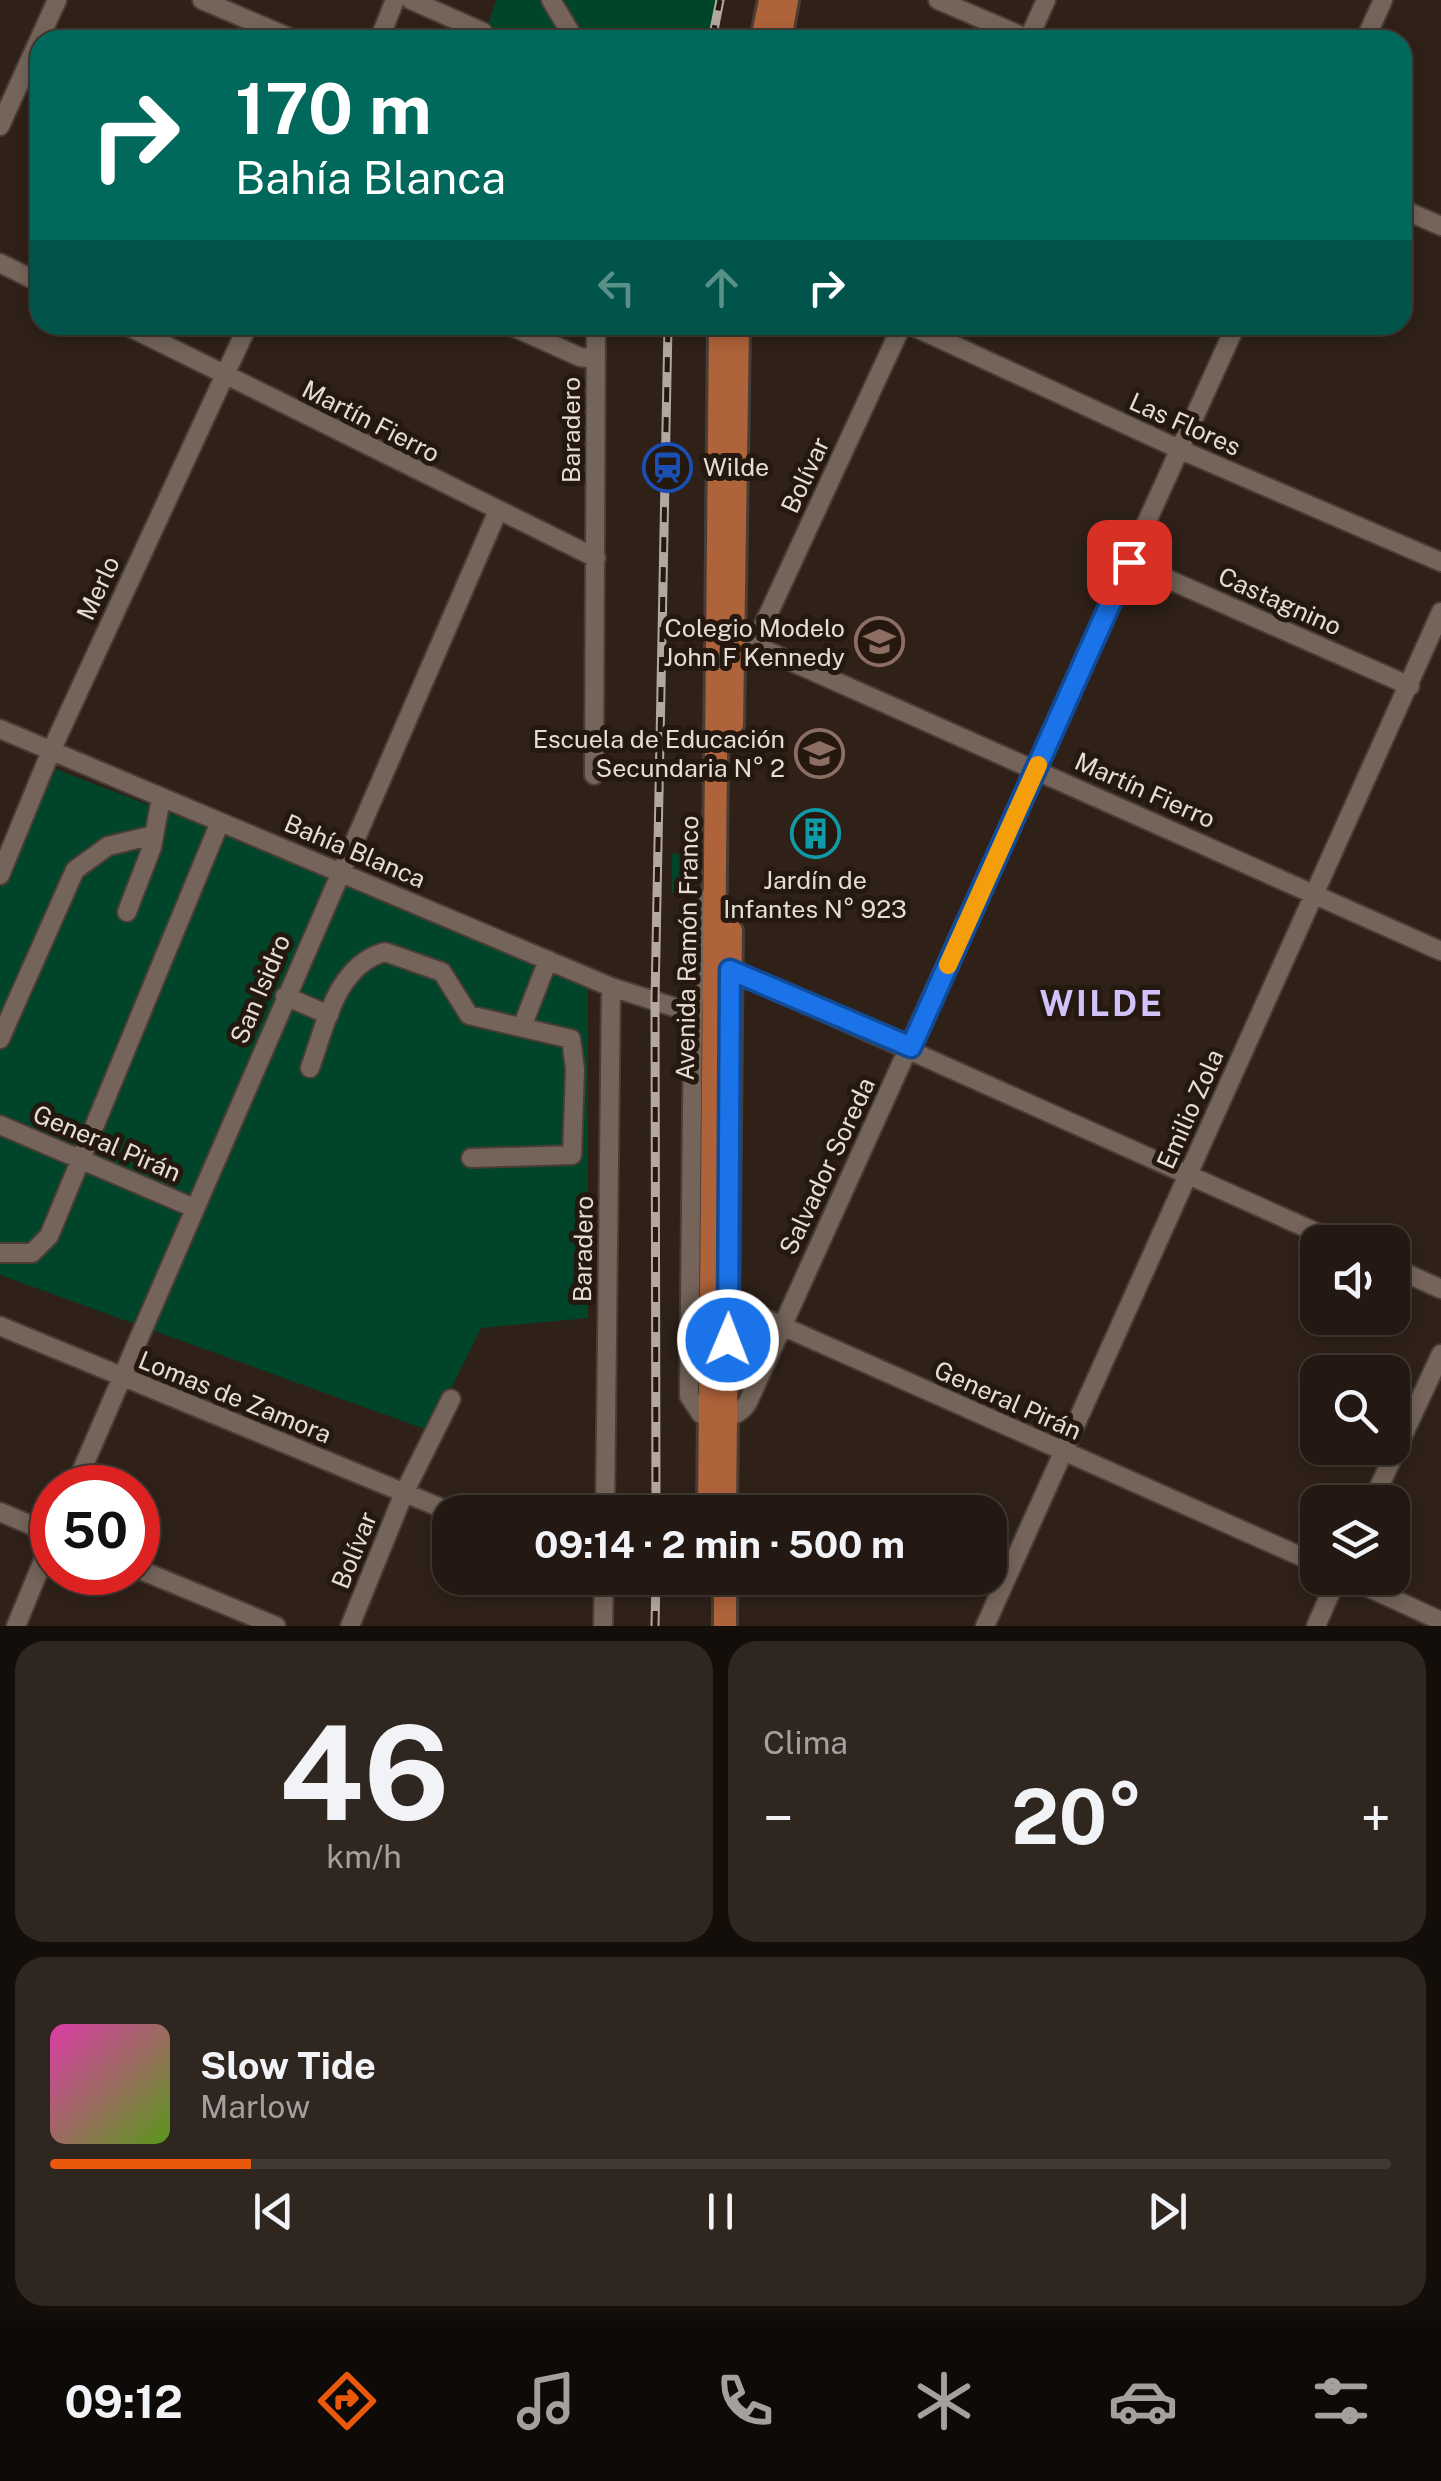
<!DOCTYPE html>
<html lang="es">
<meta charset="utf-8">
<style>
:root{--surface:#231912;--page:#2f2620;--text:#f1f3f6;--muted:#a3a09f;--line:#403832;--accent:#ea580c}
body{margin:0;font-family:"Public Sans",sans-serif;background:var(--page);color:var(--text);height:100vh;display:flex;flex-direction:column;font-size:38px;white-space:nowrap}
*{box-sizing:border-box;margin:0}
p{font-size:32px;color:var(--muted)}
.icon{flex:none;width:55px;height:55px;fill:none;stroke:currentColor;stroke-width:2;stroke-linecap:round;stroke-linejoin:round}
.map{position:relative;height:1626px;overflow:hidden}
.panel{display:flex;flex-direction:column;gap:15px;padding:15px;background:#130e0a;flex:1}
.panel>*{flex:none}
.hud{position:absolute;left:30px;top:30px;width:1382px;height:305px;border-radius:30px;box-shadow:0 5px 15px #0003,0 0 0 2px var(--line);background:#00695c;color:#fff;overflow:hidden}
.fabs{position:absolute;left:1300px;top:1225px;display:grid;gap:20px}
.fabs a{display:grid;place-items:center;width:110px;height:110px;border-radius:20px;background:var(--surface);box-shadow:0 5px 15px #0003,0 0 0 2px var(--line);font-size:50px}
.speed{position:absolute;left:30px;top:1465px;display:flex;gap:20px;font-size:50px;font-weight:700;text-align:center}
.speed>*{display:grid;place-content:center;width:130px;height:130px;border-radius:50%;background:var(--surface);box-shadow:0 5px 15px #0003,0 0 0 2px var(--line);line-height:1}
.speed .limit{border:15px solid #d22;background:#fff;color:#111}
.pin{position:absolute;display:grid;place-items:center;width:85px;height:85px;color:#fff;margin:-42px;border-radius:20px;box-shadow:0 5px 15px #0006}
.me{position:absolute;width:110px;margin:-55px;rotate:1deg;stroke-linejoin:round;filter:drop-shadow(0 0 8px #0008)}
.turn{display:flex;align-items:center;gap:35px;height:210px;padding:0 40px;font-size:45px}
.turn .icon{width:130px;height:130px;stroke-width:2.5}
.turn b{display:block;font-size:70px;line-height:85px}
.lanes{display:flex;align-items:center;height:95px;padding:0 40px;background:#0003;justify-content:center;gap:50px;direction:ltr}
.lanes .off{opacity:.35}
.big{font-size:75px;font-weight:700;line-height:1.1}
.panel .widget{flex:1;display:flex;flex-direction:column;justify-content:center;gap:15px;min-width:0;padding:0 35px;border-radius:30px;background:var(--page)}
.panel .dial{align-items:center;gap:0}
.dial b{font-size:130px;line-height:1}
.song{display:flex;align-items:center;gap:30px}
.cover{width:120px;height:120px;border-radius:15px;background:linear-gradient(135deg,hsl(320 70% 55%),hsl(90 70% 35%))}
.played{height:10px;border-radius:5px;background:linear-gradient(90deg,var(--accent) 15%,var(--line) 15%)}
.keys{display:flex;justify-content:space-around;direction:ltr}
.heat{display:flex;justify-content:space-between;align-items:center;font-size:55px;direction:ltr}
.panel .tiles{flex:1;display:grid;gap:15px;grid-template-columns:1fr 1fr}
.widget:last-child{grid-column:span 2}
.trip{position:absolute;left:432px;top:1495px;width:575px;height:100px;border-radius:30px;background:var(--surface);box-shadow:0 5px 15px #0003,0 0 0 2px var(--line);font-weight:700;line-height:100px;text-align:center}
.dock{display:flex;height:160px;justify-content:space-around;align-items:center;background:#0e0a07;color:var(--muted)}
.dock .icon{width:70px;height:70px}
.dock .on{color:var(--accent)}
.dock b{font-size:45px;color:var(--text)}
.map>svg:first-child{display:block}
</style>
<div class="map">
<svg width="1441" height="1626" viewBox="0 0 1441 1626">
<rect width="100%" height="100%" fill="#2f2118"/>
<path fill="#00452a" d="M 496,0 L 718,0 L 712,40 L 484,40 Z
M 43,764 L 588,975 L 588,1318 L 481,1328 L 430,1431 L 0,1275 L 0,869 Z
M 693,853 L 694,892 L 672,893 L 672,854 Z"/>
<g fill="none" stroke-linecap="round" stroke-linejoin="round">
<defs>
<path id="minor" d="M 202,0 L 295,40
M 411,0 L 483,32
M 551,0 L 575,40
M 938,0 L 1031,40
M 379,40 L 395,0
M 1028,40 L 1046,0
M 1365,40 L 1383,0
M 0,126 L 57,0
M 1402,209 L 1441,226
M 0,263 L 40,283
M 125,325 L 596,558
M 509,325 L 580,357 L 596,359
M 910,325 L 1181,450 L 1441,562
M 1129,562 L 1410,686
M 721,636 L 754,645 L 1441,951
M 754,645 L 902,325
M 0,729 L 611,987 L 693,1013
M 594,775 L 596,325
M 0,875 L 51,751 L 248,325
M 714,889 L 699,920 L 693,1013 L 689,1396 L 701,1414 C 720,1419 737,1420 748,1402 L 1236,325
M 127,912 L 152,847 L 161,798
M 730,970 L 1338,1242
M 285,996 L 329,1015
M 522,1027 L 548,960
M 0,1039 L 75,870 L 108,846 L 154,835
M 310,1068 C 325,1027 336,965 385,952 L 442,972 L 469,1015 L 571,1039 L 575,1069 L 572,1155 L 471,1158
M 0,1125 L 194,1208
M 0,1253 L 32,1253 L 49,1236 L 220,822
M 1392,1267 L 1441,1289
M 719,1298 L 1318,1564
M 0,1326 L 451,1512
M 74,1488 L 497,513
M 1372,1502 L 1441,1354
M 0,1512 L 52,1534
M 605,1512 L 611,987
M 138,1569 L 276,1626
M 1348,1578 L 1441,1621
M 16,1626 L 52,1539
M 350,1626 L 404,1493 L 451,1399
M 603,1626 L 604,1578
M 985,1626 L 1441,612
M 1316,1626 L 1337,1578"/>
<path id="major" d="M 762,40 L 770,0
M 780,40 L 787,0
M 732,724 L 738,325
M 709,1512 L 720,325
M 725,1512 L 731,931
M 725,1626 L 725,1578"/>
</defs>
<use href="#minor" stroke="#493d36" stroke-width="22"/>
<use href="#major" stroke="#493d36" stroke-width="28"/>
<use href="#minor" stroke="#746459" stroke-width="18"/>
<use href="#major" stroke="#ae633a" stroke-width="22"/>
<defs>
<path id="rail" d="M 712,40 L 720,0
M 656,1512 L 655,1000 L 668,325
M 655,1626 L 656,1578"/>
</defs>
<use href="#rail" stroke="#b3a8a1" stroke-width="9"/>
<use href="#rail" stroke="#25180f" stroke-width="5" stroke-dasharray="15" stroke-linecap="butt"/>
</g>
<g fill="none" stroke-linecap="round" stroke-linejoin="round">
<defs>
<path id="route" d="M 728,1340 L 730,970 L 911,1047 L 1129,562"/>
</defs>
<use href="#route" stroke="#114b97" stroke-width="25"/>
<use href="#route" stroke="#1a73e8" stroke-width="18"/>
<path stroke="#f59e0b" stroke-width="18" d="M 948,965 L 1038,765"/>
</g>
<defs>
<symbol id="station-ring" viewBox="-11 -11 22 22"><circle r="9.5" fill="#25180f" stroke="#1a4fb4" stroke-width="1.5"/><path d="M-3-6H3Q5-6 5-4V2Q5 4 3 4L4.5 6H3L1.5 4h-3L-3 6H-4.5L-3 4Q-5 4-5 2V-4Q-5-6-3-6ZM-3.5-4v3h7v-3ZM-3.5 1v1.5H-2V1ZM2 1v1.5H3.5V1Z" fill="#1a4fb4"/></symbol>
<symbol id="school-ring" viewBox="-11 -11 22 22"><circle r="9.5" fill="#25180f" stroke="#8d6e63" stroke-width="1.5"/><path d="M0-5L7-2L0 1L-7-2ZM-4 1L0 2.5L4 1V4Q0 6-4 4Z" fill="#8d6e63"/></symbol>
<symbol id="building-ring" viewBox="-11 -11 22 22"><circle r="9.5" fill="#25180f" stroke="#0f9aa8" stroke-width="1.5"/><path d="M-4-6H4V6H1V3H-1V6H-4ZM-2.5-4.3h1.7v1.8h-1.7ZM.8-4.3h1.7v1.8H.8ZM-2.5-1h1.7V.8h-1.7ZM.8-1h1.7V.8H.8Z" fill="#0f9aa8"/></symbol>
</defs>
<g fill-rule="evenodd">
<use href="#station-ring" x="640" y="440" width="55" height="55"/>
<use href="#school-ring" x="852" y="614" width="55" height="55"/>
<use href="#school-ring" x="792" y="726" width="55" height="55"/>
<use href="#building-ring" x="788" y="806" width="55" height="55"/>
</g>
<g text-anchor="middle" stroke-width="10" stroke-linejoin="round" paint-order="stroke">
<g font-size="25" fill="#e6ddd6" stroke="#25180f">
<text transform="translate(371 421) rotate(27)" y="9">Martín Fierro</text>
<text transform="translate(1185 424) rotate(24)" y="9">Las Flores</text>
<text transform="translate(571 430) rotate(-90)" y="9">Baradero</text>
<text transform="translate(805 475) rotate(-65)" y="9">Bolívar</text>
<text transform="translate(98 588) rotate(-65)" y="9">Merlo</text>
<text transform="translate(1280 601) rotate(24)" y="9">Castagnino</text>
<text transform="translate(1145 790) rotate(24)" y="9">Martín Fierro</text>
<text transform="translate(355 851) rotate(23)" y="9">Bahía Blanca</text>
<text transform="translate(687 948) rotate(-89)" y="9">Avenida Ramón Franco</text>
<text transform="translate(260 989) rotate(-67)" y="9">San Isidro</text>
<text transform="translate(1190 1109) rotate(-66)" y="9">Emilio Zola</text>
<text transform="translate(107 1143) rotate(23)" y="9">General Pirán</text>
<text transform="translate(827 1166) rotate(-65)" y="9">Salvador Soreda</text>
<text transform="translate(583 1249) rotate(-89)" y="9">Baradero</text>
<text transform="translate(235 1397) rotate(22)" y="9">Lomas de Zamora</text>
<text transform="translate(1008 1400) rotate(24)" y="9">General Pirán</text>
<text transform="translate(354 1550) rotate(-68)" y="9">Bolívar</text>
</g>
<g font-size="25" fill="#e6ddd6" stroke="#25180f" text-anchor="end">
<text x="703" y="476" text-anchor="start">Wilde</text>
<text x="845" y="637">Colegio Modelo<tspan x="845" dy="29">John F Kennedy</tspan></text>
<text x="785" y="748">Escuela de Educación<tspan x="785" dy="29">Secundaria N° 2</tspan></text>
<text x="815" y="889" text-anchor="middle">Jardín de<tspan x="815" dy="29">Infantes N° 923</tspan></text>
</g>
<g font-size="35" font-weight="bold" letter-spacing="2.5" fill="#d2c2fb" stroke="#25180f">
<text x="1102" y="1016">WILDE</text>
</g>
</g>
</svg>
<div class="fabs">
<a><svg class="icon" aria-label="sound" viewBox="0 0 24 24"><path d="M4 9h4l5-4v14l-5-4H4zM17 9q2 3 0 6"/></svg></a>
<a><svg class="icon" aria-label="search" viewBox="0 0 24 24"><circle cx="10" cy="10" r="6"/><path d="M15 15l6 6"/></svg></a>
<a><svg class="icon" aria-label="layers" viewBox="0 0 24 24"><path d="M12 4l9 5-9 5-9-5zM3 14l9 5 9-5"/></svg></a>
</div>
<div class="speed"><div class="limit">50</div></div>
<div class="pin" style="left:1129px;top:562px;background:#d93025"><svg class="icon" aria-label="arrive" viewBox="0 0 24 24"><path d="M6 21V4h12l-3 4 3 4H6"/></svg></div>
<svg class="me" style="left:728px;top:1340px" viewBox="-20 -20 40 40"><circle r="17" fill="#1a73e8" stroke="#fff" stroke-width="3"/><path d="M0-11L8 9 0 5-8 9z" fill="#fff"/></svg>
<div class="trip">09:14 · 2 min · 500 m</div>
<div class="hud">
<div class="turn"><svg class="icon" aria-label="right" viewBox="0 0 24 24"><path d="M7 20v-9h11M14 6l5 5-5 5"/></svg><div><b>170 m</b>Bahía Blanca</div></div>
<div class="lanes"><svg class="icon off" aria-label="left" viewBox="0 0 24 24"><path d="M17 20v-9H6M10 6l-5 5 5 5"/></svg><svg class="icon off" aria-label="ahead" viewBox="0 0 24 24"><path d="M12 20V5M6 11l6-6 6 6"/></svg><svg class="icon" aria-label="right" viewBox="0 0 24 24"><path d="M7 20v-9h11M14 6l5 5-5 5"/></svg></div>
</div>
</div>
<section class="panel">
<div class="tiles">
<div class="widget dial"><b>46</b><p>km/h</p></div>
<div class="widget"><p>Clima</p>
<div class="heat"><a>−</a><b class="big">20°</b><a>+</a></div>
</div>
<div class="widget">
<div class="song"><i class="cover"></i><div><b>Slow Tide</b><p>Marlow</p></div></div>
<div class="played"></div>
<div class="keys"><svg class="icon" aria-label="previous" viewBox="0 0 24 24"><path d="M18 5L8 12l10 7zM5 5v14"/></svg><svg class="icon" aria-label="pause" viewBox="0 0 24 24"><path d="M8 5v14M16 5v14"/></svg><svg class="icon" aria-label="next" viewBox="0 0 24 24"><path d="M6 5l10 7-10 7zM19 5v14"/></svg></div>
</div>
</div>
</section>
<nav class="dock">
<b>09:12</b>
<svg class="icon on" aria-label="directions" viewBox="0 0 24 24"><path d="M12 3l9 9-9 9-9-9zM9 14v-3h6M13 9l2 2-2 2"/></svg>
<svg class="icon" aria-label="music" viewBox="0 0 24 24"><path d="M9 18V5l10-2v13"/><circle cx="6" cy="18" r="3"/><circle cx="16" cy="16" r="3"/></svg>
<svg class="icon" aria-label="phone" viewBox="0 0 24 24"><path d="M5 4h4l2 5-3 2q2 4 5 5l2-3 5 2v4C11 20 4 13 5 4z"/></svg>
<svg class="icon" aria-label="climate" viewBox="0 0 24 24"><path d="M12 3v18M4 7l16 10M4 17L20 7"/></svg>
<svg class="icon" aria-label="car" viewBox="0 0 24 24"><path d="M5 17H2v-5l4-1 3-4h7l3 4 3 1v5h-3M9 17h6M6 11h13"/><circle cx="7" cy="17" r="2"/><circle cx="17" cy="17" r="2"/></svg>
<svg class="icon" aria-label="filters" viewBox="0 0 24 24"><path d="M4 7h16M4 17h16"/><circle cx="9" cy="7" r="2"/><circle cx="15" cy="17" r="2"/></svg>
</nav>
